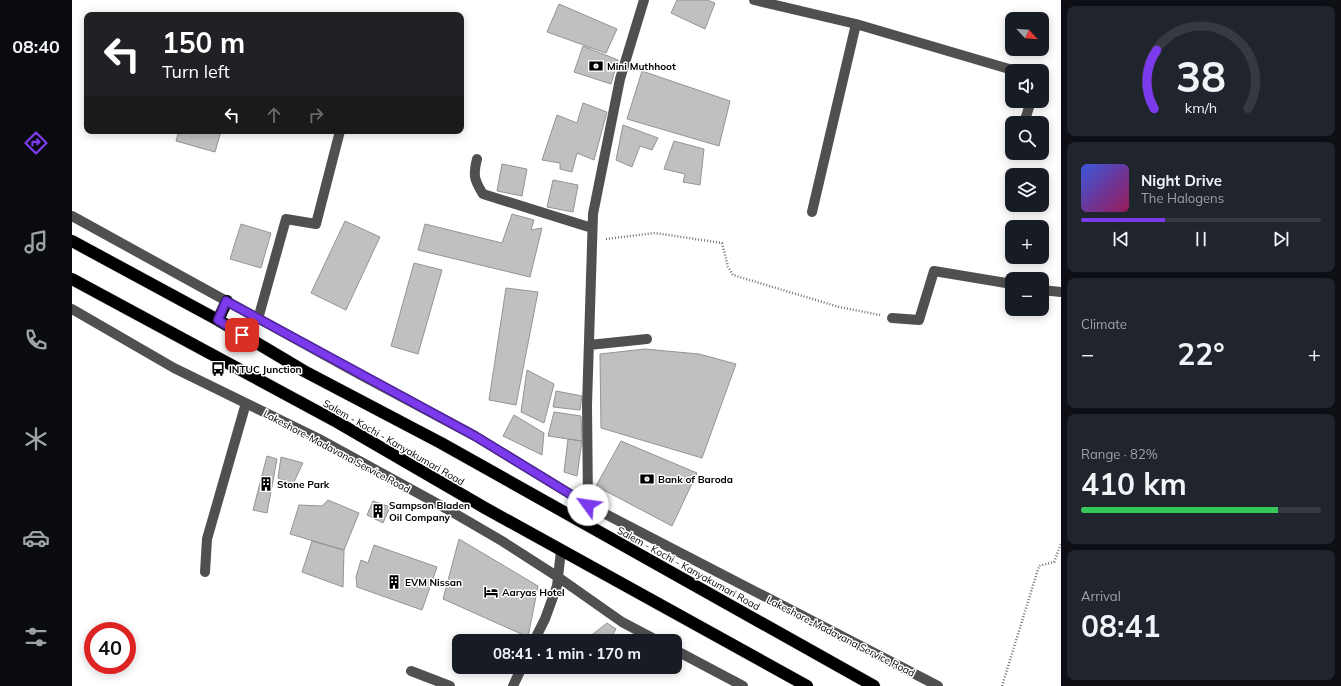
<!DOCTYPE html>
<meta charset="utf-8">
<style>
:root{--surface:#171b24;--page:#20242c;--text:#f1f3f6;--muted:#9ea1a6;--line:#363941;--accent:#7c3aed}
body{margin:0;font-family:Mulish,sans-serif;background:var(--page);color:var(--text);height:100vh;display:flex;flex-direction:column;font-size:15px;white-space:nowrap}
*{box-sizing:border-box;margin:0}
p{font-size:13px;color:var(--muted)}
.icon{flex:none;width:22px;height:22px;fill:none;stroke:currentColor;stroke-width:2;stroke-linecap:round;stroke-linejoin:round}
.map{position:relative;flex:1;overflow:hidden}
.sheet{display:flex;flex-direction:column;gap:6px;padding:6px;background:#0d0f14;width:280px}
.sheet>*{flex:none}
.hud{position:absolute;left:12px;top:12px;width:380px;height:122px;border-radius:8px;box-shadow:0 2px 10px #0003;background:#202124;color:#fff;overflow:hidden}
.needle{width:26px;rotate:116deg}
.controls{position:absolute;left:933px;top:12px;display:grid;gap:8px}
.controls a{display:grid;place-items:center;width:44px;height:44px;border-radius:8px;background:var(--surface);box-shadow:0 2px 10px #0003;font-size:20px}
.speed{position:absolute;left:12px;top:622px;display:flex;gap:8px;font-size:20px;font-weight:700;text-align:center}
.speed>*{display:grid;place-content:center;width:52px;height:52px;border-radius:50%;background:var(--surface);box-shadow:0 2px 10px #0003;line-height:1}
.speed .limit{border:6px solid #d22;background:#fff;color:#111}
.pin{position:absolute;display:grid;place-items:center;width:34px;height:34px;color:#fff;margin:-17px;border-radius:8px;box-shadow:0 2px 6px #0006}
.me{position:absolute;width:44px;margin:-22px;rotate:301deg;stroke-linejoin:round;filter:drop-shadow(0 0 3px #0008)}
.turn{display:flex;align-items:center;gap:14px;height:84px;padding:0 12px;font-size:18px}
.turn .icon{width:52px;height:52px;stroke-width:2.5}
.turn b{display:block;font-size:28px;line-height:34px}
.lanes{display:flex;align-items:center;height:38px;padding:0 12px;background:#0003;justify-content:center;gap:20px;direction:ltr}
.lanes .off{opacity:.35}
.big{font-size:30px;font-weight:700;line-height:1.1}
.sheet .card{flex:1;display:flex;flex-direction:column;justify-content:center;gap:6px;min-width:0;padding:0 14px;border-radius:8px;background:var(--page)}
.sheet .dial{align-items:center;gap:0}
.dial svg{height:104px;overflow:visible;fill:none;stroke:var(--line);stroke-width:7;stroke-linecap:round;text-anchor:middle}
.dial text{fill:var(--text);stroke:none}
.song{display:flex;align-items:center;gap:12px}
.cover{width:48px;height:48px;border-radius:6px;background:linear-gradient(135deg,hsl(230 70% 55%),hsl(330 70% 35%))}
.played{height:4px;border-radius:2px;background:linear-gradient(90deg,var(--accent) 35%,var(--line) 35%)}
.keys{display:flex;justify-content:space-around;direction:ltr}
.heat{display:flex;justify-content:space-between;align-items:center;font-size:22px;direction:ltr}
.charge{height:6px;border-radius:3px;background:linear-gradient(90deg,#34c759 82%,var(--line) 0)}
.trip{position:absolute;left:380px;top:634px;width:230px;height:40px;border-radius:8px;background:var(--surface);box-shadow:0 2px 10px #0003;font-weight:700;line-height:40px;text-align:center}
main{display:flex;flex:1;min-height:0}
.menu{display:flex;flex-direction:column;width:72px;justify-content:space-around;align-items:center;background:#090b0e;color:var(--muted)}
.menu .icon{width:28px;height:28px}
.menu .current{color:var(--accent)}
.menu b{font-size:18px;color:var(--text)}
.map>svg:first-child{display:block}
</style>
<main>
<nav class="menu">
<b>08:40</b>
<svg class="icon current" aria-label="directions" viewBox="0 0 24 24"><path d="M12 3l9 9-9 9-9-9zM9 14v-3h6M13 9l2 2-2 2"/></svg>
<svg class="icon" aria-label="music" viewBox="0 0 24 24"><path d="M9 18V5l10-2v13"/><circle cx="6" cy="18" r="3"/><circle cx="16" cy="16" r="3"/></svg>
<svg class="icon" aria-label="phone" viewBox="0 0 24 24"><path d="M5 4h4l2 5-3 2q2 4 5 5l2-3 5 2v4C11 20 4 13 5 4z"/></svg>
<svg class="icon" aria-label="climate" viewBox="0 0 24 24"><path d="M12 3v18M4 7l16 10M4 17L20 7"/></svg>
<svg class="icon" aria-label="car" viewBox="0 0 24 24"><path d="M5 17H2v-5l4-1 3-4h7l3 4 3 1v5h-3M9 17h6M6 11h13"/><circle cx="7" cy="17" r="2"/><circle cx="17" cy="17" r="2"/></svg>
<svg class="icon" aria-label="filters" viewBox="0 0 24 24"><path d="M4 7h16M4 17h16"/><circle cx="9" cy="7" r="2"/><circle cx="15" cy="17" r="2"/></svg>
</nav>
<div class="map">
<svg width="989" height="686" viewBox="0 0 989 686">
<rect width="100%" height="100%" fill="#fff"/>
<path fill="#c0c0c0" stroke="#949494" d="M 605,0 L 635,0 L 643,3 L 633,29 L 599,13 Z
M 487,4 L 545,29 L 534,53 L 475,32 Z
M 511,46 L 546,60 L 539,84 L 502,72 Z
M 570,71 L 658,101 L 647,146 L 555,119 Z
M 511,103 L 535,112 L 522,160 L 505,153 L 500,172 L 488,169 L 488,163 L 470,160 L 485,115 L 505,123 Z
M 551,125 L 586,138 L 580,150 L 568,146 L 560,167 L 544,160 Z
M 107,131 L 149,131 L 143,152 L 104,141 Z
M 602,141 L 632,149 L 628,185 L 611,182 L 613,174 L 592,169 Z
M 430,164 L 455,169 L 450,196 L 425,191 Z
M 481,180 L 506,185 L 501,212 L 475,207 Z
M 440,214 L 462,220 L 459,230 L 470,228 L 458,277 L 346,250 L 353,224 L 430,243 Z
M 273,221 L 308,237 L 274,310 L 239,293 Z
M 169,224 L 199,233 L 189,268 L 158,259 Z
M 342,263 L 370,270 L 346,354 L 319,346 Z
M 434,288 L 466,292 L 444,405 L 417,400 Z
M 573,349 L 627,354 L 664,364 L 630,458 L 529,428 L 528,354 Z
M 455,370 L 482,384 L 472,423 L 449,412 Z
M 484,391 L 510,396 L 508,410 L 481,407 Z
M 482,412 L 509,416 L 510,441 L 476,436 Z
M 442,415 L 472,433 L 470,455 L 431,436 Z
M 496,439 L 510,441 L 505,476 L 492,472 Z
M 549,441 L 625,473 L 600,526 L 524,486 Z
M 195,456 L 205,459 L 195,513 L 181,510 Z
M 209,457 L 231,463 L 221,484 L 206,478 Z
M 256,500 L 287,513 L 272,550 L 218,534 L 227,505 L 250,506 Z
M 301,501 L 318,507 L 311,523 L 295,515 Z
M 387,539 L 466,586 L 456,637 L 371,599 Z
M 240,541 L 272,550 L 271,587 L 230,572 Z
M 302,545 L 365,567 L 350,610 L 285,587 L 284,577 L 289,560 L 296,563 Z
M 535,623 L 544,629 L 537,641 L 512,641 Z"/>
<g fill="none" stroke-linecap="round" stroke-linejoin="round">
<defs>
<path id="highway" d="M 0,241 L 146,320 L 232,371 L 369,443 L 802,686
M 0,279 L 265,422 L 413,508 L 735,686
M 146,320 L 155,301"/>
</defs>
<use href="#highway" stroke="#dbdbdb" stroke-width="13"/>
<path stroke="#727272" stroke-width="2.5" stroke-dasharray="1 2" stroke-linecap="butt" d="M 534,239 L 583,233 L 650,243 L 656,267 L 661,275 L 767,307 L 808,315
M 930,686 L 967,566 L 982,562 L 989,544"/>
<path stroke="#505050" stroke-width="10" d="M 682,0 L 784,24 L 944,71
M 952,123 L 959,101
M 405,159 C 401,175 402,180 411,194 L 520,228
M 740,212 L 784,24
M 0,216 L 289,375 L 403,436 L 516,505 L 866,686
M 970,290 L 989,292
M 0,309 L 102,368 L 247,439 L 375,509 L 430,541 L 486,577 L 550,622 L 586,641
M 820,318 L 847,320 L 862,271 L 940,284
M 186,319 L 214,219 L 244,224 L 268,131
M 517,345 L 575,339
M 516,505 L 515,405 L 521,214 L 548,79 L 572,0
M 133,572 L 135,539 L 174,403
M 462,641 L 473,619 L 485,586 L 489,551
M 603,650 L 671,686
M 339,671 L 378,686
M 441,686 L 450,667"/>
<use href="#highway" stroke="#000" stroke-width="12"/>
</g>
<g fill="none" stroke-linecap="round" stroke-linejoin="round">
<defs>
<path id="route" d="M 170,335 L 146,320 L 154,301 L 403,436 L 516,505"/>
</defs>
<use href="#route" stroke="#51269a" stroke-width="10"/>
<use href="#route" stroke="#7c3aed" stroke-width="7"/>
</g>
<defs>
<symbol id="bank-bare" viewBox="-9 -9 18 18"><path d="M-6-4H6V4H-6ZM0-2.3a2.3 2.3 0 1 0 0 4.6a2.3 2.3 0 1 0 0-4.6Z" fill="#000" stroke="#fff" stroke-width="2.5" paint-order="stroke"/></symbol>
<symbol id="bus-bare" viewBox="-9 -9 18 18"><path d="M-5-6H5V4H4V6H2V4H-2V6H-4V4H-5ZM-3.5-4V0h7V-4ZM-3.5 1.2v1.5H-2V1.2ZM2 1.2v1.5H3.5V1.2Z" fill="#000" stroke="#fff" stroke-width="2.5" paint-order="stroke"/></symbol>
<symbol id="building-bare" viewBox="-9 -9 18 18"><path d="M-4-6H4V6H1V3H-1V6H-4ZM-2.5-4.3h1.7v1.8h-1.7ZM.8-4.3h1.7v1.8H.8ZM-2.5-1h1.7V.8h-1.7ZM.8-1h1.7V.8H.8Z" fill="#000" stroke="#fff" stroke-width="2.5" paint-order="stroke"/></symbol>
<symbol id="hotel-bare" viewBox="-9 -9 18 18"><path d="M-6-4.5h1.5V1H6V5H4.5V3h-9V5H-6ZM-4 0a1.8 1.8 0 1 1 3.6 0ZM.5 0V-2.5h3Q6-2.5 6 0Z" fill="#000" stroke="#fff" stroke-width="2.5" paint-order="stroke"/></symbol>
</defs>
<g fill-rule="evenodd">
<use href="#bank-bare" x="514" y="56" width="20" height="20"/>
<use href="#bus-bare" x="136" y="359" width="20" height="20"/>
<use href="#bank-bare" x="565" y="469" width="20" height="20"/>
<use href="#building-bare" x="184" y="474" width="20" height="20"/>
<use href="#building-bare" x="296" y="501" width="20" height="20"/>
<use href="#building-bare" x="312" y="572" width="20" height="20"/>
<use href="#hotel-bare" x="409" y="582" width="20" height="20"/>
</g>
<g text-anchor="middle" stroke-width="3" stroke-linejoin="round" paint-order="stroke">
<g font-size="10" font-weight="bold" fill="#000" stroke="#fff" text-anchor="start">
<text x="535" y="70">Mini Muthhoot</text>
<text x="157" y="373">INTUC Junction</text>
<text x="586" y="483">Bank of Baroda</text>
<text x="205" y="488">Stone Park</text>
<text x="317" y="509">Sampson Bladen<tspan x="317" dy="12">Oil Company</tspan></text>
<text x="333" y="586">EVM Nissan</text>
<text x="430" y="596">Aaryas Hotel</text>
</g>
<g font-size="10" fill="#000" stroke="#fff">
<text transform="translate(322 442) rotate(30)" y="4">Salem - Kochi - Kanyakumari Road</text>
<text transform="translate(265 451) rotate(28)" y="4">Lakeshore-Madavana Service Road</text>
<text transform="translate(617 568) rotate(29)" y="4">Salem - Kochi - Kanyakumari Road</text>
<text transform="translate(769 636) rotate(27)" y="4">Lakeshore-Madavana Service Road</text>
</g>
</g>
</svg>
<div class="controls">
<a><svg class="needle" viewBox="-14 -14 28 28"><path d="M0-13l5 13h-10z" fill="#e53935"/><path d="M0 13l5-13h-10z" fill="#9ea1a6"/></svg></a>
<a><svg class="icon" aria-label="sound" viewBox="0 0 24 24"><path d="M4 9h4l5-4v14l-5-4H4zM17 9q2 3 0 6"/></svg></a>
<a><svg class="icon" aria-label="search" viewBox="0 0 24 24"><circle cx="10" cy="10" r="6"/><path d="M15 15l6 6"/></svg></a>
<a><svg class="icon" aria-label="layers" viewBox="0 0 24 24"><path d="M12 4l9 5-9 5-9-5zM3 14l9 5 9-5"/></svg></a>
<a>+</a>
<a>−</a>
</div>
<div class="speed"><div class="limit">40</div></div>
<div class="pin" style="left:170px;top:335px;background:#d93025"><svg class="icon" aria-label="arrive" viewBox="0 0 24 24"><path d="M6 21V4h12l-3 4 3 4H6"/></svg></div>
<svg class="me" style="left:516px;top:505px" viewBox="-20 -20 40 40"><circle r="19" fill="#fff"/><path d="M0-13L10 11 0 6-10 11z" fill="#7c3aed"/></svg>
<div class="trip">08:41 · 1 min · 170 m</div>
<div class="hud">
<div class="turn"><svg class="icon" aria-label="left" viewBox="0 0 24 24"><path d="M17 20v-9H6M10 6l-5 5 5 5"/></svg><div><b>150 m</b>Turn left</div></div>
<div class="lanes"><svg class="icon" aria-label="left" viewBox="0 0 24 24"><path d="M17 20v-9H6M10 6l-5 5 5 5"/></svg><svg class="icon off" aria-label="ahead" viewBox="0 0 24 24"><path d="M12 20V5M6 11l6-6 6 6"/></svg><svg class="icon off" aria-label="right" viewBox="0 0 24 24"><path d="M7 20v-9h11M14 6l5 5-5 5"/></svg></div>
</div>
</div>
<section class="sheet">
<div class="card dial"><svg viewBox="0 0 100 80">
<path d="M14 69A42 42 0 1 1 86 69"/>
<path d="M14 69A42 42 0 0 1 16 24" stroke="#7c3aed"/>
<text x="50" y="56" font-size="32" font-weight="700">38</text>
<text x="50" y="72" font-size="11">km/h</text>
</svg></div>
<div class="card">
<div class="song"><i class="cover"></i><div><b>Night Drive</b><p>The Halogens</p></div></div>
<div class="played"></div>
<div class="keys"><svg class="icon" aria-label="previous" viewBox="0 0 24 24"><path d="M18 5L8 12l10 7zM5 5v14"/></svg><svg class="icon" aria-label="pause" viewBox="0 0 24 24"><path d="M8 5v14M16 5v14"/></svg><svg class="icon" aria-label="next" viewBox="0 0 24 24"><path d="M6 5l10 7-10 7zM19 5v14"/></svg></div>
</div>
<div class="card"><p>Climate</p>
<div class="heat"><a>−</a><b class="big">22°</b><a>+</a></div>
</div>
<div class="card"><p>Range · 82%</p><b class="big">410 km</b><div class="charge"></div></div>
<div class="card"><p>Arrival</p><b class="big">08:41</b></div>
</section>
</main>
